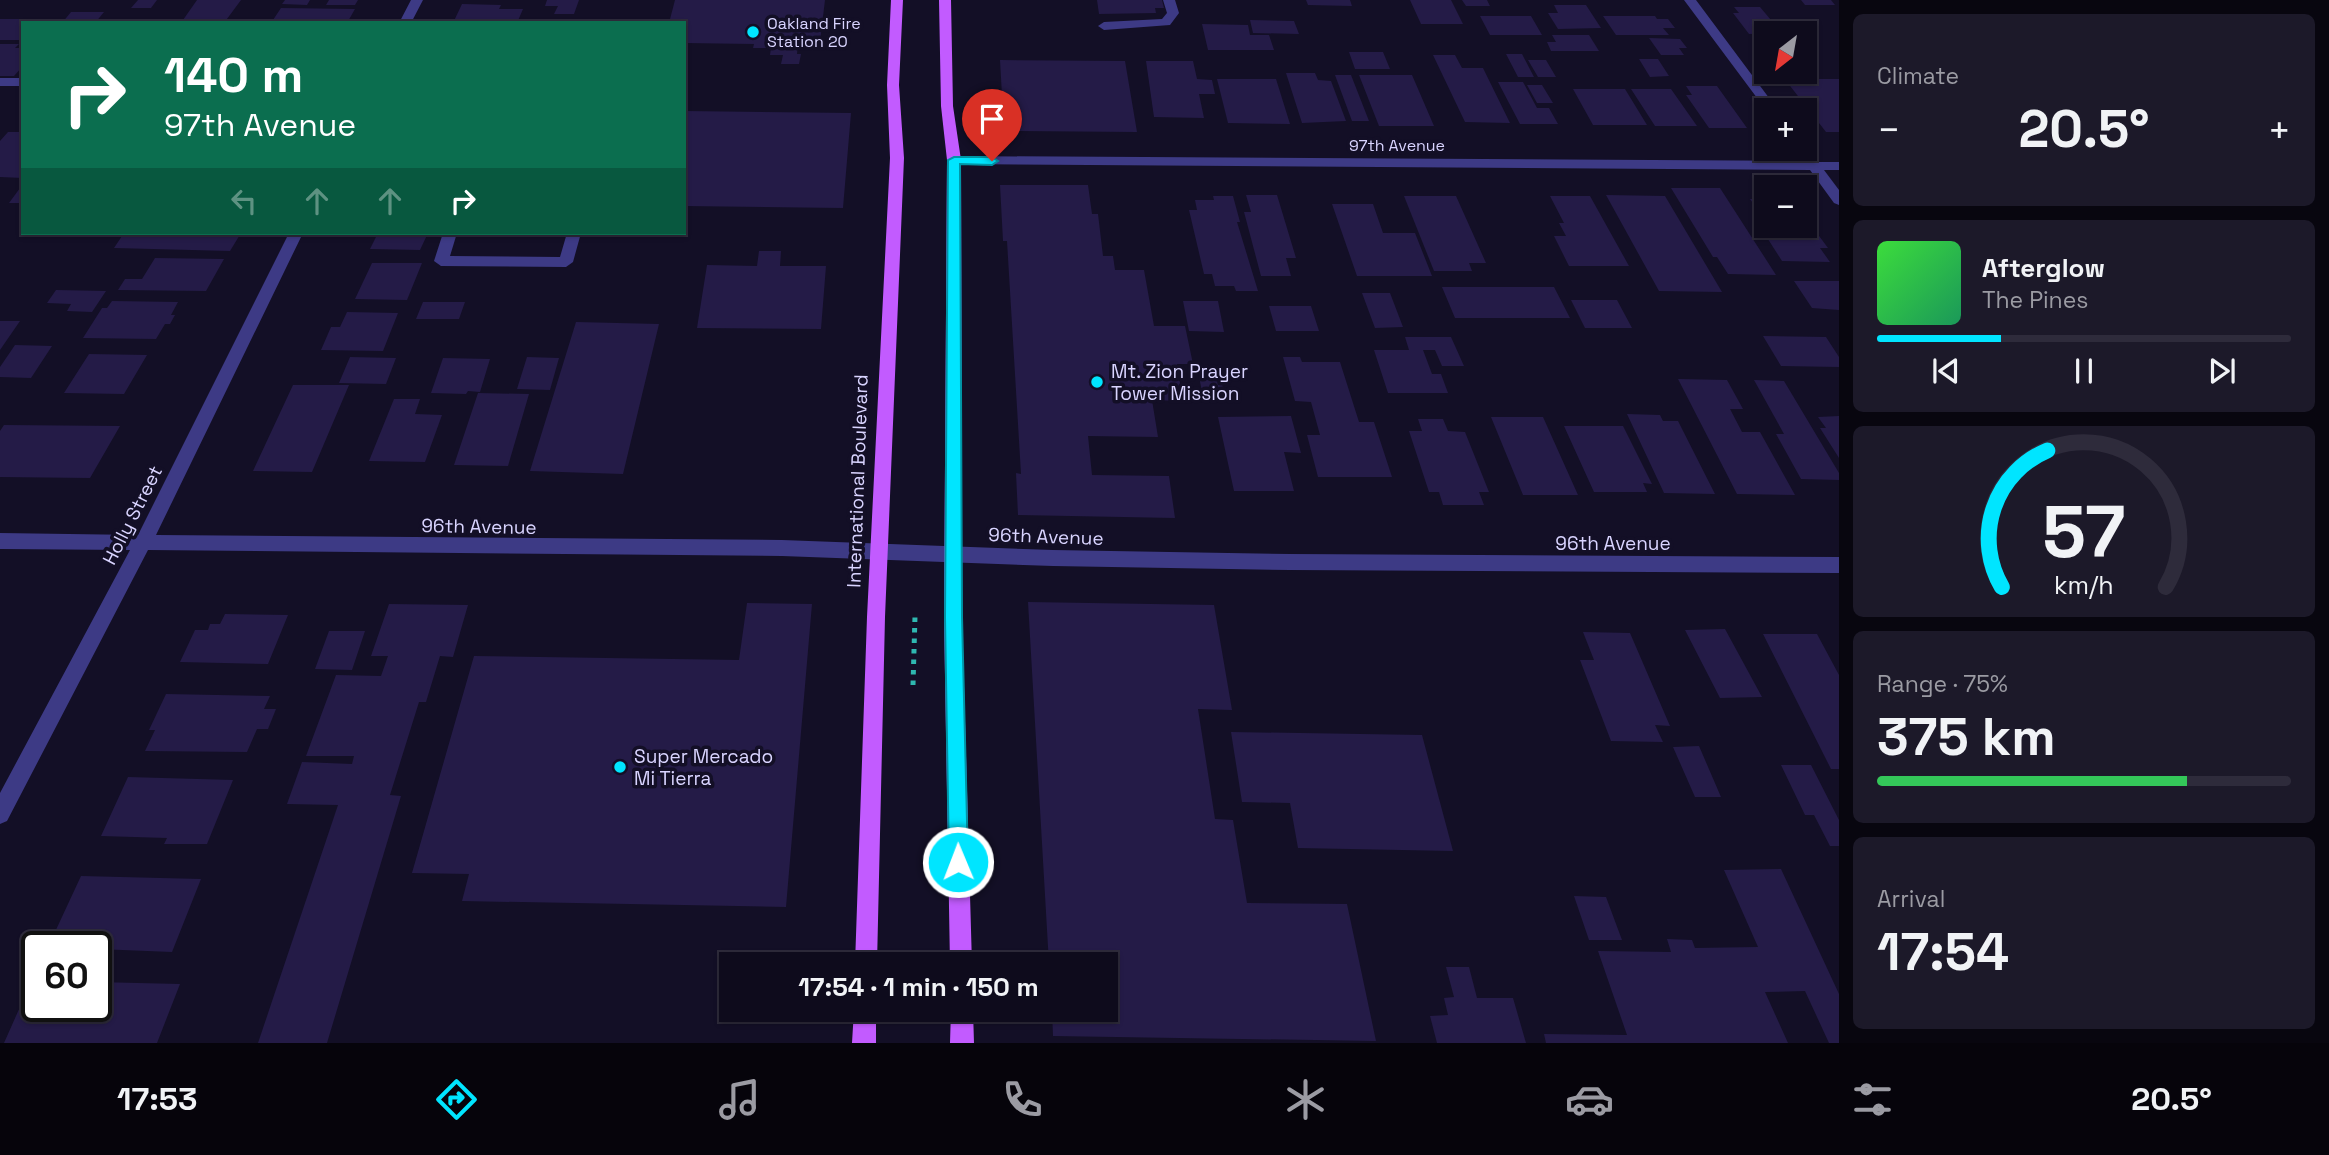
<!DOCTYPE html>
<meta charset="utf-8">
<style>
:root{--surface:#0e0b1c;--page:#1c1929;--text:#f1f3f6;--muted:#9b9ba3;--line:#2e2b3b;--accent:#00e5ff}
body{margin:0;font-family:"Space Grotesk",sans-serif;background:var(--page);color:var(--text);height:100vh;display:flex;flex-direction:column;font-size:26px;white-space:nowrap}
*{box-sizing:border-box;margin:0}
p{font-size:23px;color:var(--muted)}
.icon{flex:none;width:38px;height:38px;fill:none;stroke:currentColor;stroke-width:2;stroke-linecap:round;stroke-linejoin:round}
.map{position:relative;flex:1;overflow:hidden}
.details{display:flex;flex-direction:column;gap:14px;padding:14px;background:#08060f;width:490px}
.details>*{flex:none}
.banner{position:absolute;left:21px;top:21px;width:665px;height:214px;border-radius:0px;box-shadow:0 2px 5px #0004,0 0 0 2px var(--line);background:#0b6e4f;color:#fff;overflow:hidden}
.needle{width:46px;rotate:211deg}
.controls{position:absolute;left:1754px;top:21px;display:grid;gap:14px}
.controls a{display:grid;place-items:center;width:63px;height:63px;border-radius:0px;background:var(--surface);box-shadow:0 2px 5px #0004,0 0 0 2px var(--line);font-size:35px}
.speed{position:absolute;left:21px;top:931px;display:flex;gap:14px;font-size:35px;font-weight:700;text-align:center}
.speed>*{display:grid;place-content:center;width:91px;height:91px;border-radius:50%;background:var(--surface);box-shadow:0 2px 5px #0004,0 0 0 2px var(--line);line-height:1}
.speed .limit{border:4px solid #111;border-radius:10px;background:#fff;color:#111}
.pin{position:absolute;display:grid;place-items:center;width:60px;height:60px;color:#fff;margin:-72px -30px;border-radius:50% 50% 50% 0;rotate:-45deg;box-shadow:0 0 7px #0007}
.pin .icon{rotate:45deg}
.me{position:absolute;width:77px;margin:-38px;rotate:359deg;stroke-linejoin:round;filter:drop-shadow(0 0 5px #0008)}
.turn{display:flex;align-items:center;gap:24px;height:147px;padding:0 28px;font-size:32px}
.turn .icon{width:91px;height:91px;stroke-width:2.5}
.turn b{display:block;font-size:49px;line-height:60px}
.lanes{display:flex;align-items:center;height:66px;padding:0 28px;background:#0003;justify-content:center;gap:35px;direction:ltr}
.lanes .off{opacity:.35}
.big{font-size:52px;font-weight:600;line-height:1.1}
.details .widget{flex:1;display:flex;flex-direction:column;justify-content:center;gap:10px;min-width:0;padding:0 24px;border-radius:10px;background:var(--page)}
.details .dial{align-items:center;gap:0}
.dial svg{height:182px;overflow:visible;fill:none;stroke:var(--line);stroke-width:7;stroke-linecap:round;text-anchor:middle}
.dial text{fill:var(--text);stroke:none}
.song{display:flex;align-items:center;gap:21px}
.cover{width:84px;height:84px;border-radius:10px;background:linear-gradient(135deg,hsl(120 70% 55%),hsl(150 70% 35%))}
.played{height:7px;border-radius:4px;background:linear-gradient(90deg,var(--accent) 30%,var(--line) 30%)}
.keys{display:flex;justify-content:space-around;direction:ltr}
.heat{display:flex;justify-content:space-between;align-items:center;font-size:38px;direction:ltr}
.charge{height:10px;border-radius:5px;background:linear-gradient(90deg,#34c759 75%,var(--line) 0)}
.trip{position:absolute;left:719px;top:952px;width:399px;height:70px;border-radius:0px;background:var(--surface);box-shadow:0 2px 5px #0004,0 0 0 2px var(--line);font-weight:600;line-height:70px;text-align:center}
.dock{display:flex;height:112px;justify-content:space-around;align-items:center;background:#06040b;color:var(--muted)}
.dock .icon{width:49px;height:49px}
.dock .selected{color:var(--accent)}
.dock b{font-size:32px;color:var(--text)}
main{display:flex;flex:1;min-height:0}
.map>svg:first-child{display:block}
</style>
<main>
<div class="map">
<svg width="1839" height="1043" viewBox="0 0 1839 1043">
<rect width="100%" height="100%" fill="#130f26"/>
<path fill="#241b47" d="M 138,0 L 157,0 L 151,8 L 131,8 Z
M 197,0 L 241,0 L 224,23 L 183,20 Z
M 285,0 L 310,0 L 307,5 L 282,4 Z
M 329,0 L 358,0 L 355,5 L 326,5 Z
M 547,0 L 579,0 L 574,14 L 554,14 L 558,6 L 545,6 Z
M 675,0 L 825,0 L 820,42 L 798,42 L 797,54 L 801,54 L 799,64 L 781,64 L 783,55 L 770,55 L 771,48 L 753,48 L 754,44 L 684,43 L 684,23 L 669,23 Z
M 1097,0 L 1162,0 L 1164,8 L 1155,8 L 1156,13 L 1099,14 Z
M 1306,0 L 1350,0 L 1352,6 L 1308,5 Z
M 1410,0 L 1451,0 L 1463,24 L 1421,24 Z
M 1462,0 L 1487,0 L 1490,6 L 1466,6 Z
M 1801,0 L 1831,0 L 1835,5 L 1805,5 Z
M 462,4 L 501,5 L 499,9 L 523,9 L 517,23 L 453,23 Z
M 1554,5 L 1586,5 L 1601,28 L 1558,29 L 1548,13 L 1558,13 Z
M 1734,7 L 1760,7 L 1782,33 L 1749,34 L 1733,13 L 1739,13 Z
M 281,8 L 355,9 L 347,23 L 271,23 Z
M 71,12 L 104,12 L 95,23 L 62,23 Z
M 1480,16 L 1531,16 L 1542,35 L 1490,35 Z
M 1603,16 L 1655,16 L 1657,19 L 1668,19 L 1675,28 L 1663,28 L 1669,35 L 1616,35 Z
M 0,19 L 39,19 L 36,23 L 23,23 L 21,40 L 0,40 Z
M 1250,20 L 1294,21 L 1299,34 L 1253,33 Z
M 1202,24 L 1248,25 L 1250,35 L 1269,35 L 1274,50 L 1208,50 Z
M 1552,35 L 1589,35 L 1599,51 L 1551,51 L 1547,42 L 1556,42 Z
M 1649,38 L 1680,39 L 1687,48 L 1679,48 L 1684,55 L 1661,55 Z
M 0,44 L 19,44 L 15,48 L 23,48 L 23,66 L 14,76 L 0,76 Z
M 1349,52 L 1383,52 L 1390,69 L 1355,69 Z
M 1506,54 L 1522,54 L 1534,77 L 1518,77 Z
M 1433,55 L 1455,55 L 1462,68 L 1483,68 L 1510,123 L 1465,122 Z
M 1639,59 L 1658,59 L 1669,76 L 1650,77 Z
M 1000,60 L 1125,61 L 1137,132 L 1004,131 Z
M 1528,60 L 1546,60 L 1556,77 L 1538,77 Z
M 1146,61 L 1193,61 L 1197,79 L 1212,80 L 1215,94 L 1199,94 L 1204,118 L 1154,117 Z
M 1286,73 L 1315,73 L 1318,80 L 1331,81 L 1346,121 L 1302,123 Z
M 1335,75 L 1351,75 L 1369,121 L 1352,121 Z
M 1359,75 L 1412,75 L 1434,126 L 1379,126 Z
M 1217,79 L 1276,79 L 1290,124 L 1228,123 Z
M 1801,79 L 1839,79 L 1839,132 L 1826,132 L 1787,82 L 1803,82 Z
M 1498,82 L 1523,82 L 1537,108 L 1549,108 L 1558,124 L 1520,124 Z
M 1527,85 L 1542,85 L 1553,103 L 1537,103 Z
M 1686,86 L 1717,86 L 1747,128 L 1709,128 L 1686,95 L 1692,95 Z
M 1573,89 L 1625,89 L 1647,125 L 1593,125 Z
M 1631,89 L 1671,89 L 1697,126 L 1655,126 Z
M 684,111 L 851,113 L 843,208 L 684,206 Z
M 8,132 L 23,132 L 23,178 L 0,177 L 0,141 Z
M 23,184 L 23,203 L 9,203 Z
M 1000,185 L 1088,185 L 1092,214 L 1098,214 L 1103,256 L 1113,256 L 1115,270 L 1144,270 L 1154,326 L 1185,326 L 1193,364 L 1177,364 L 1183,401 L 1152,400 L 1158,437 L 1088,436 L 1092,475 L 1169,476 L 1175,518 L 1018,515 L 1016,473 L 1021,474 L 1007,241 L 1003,241 Z
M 1671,188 L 1720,188 L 1776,275 L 1728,274 L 1717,257 L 1713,257 Z
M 1246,195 L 1277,195 L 1296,258 L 1286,258 L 1291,276 L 1261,276 L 1244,212 L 1251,212 Z
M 1606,195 L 1665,196 L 1722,292 L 1659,291 Z
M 1213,196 L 1233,196 L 1240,222 L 1237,222 L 1258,291 L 1236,291 L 1234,286 L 1215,286 L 1212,274 L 1204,274 L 1189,210 L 1197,210 L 1195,200 L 1214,200 Z
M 1404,196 L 1456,196 L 1486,263 L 1469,263 L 1472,271 L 1434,271 Z
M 1550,196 L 1590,196 L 1629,266 L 1569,266 L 1554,236 L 1566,236 L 1559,223 L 1564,223 Z
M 1750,199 L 1766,199 L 1766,221 Z
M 1332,204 L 1373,204 L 1383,233 L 1415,233 L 1432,276 L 1357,276 Z
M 1804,221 L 1808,221 L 1828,248 L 1820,248 L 1830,262 L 1782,261 L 1757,222 L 1766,223 L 1766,226 L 1804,226 Z
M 124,233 L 241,233 L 230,251 L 114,248 Z
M 378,233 L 428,233 L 420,250 L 370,249 Z
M 759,251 L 781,251 L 780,266 L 826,266 L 821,329 L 697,328 L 707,265 L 757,266 Z
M 155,258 L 224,259 L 206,291 L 118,290 L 125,279 L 142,279 Z
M 372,263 L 422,263 L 407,300 L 355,299 Z
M 1794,281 L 1839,281 L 1839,310 L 1812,308 Z
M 1442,287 L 1554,287 L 1570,318 L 1455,318 Z
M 56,290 L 106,291 L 92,312 L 67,311 L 71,304 L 47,303 Z
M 1362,293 L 1390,293 L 1403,327 L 1375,328 Z
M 1571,300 L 1617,300 L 1632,328 L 1585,328 Z
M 112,301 L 178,302 L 171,315 L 175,315 L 170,324 L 165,324 L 156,339 L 83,338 L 102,308 L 107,308 Z
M 1183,301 L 1218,301 L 1224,332 L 1189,331 Z
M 423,302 L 465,302 L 459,319 L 416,319 Z
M 1269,306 L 1311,306 L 1319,331 L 1276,331 Z
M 347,312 L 398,313 L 383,351 L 321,350 L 331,327 L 340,327 Z
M 0,321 L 20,321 L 0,350 Z
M 576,322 L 659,324 L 623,474 L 530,471 Z
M 1763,336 L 1826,337 L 1839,357 L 1839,367 L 1781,366 Z
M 1405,337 L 1451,337 L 1464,366 L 1442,366 L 1435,350 L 1423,350 L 1432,374 L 1441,374 L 1448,393 L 1388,393 L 1374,350 L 1409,350 Z
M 15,345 L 52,346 L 31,378 L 0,377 L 0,367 Z
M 89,354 L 147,355 L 124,394 L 64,393 Z
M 350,357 L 396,358 L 386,384 L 339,383 Z
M 527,357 L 559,358 L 550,390 L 517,389 Z
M 1283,357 L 1300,357 L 1302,362 L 1340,362 L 1359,422 L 1374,422 L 1392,477 L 1318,477 L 1307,435 L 1320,435 L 1311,402 L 1295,401 Z
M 443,358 L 490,359 L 480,392 L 468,391 L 466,394 L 431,393 Z
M 1197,366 L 1218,366 L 1226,402 L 1204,402 Z
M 1678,379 L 1727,380 L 1743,409 L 1730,409 L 1742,432 L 1760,432 L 1795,495 L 1737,494 Z
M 1754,380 L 1784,381 L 1839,473 L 1839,480 L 1801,479 L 1776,434 L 1784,434 Z
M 293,385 L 349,385 L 312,472 L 253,471 Z
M 478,393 L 529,394 L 508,466 L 454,465 Z
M 394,399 L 420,399 L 415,414 L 442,415 L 425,462 L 369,461 Z
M 1627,414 L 1660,415 L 1663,421 L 1678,421 L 1715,494 L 1664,493 Z
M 1291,416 L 1301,453 L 1284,452 L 1294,491 L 1234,491 L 1218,417 Z
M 1839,416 L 1839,458 L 1820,428 L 1826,428 L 1818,417 Z
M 1491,417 L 1543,417 L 1578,495 L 1523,495 Z
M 1418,419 L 1443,419 L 1448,431 L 1465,432 L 1489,492 L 1479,492 L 1484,505 L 1443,505 L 1439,492 L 1429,492 L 1409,431 L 1422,431 Z
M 4,425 L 120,426 L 90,478 L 0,477 L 0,431 Z
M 1564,426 L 1623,426 L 1652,484 L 1643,483 L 1647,492 L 1594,492 Z
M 1028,602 L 1214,605 L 1232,710 L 1198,709 L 1215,819 L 1233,820 L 1247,903 L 1347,904 L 1376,1041 L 1053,1036 L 1052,1010 L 1106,1010 L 1106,964 L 1049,964 Z
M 747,603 L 812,604 L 786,907 L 462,901 L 469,874 L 412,873 L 474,656 L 739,660 Z
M 389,604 L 468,605 L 453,657 L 440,656 L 426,702 L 419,702 L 390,795 L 401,796 L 327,1043 L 258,1043 L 338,805 L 287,804 L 302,762 L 352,764 L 354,756 L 306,756 L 336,675 L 381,676 L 388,656 L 371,656 Z
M 225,614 L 288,615 L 268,664 L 180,662 L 195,630 L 208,630 L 210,624 L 220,624 Z
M 1725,629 L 1762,697 L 1720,698 L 1685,630 Z
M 329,631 L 365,631 L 352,670 L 315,669 Z
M 1583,632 L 1630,633 L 1670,726 L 1655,725 L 1663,742 L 1611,741 L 1580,660 L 1594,660 Z
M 1763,634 L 1817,634 L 1839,675 L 1839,769 L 1831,769 Z
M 166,694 L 270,696 L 264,709 L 276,709 L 268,729 L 257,729 L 247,752 L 145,751 L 155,730 L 149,730 Z
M 1231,732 L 1422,735 L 1453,851 L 1298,848 L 1290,803 L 1242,802 Z
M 1699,746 L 1721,797 L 1695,797 L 1673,747 Z
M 1781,765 L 1811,765 L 1839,820 L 1839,846 L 1830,846 L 1814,815 L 1805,815 Z
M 128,777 L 233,780 L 207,844 L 164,844 L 167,838 L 101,836 Z
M 1781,869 L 1839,994 L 1839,1043 L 1829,1043 L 1805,991 L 1765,992 L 1788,1043 L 1546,1043 L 1544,1034 L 1627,1035 L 1598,951 L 1671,952 L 1667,939 L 1692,940 L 1695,948 L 1758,947 L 1724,870 Z
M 81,876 L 201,879 L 172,952 L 48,947 Z
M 1574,896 L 1606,897 L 1622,940 L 1589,940 Z
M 1446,967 L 1469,967 L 1477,998 L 1513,998 L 1526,1043 L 1437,1043 L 1430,1016 L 1448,1015 L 1444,998 L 1454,997 Z
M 32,980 L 37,981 L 37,1006 L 96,1006 L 96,982 L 180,984 L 157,1043 L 4,1043 Z"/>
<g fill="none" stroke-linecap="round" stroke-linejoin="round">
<path stroke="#2fb8b0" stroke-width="5" stroke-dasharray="4.5 6" stroke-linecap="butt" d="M 913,685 L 915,616"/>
<path fill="#3d3a85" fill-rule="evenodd" d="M 1163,0 L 1175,0 L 1179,13 L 1170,25 L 1104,30 L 1098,26 L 1104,22 L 1162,19 L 1167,13 Z
M 0,78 L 23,78 L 23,86 L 0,86 Z
M 443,233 L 457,233 L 450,256 L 560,257 L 567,233 L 581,233 L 573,262 L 566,267 L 441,266 L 434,261 Z"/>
<path fill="#3d3a85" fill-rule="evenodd" d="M 411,0 L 423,0 L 411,23 L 399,23 Z
M 1684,0 L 1696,0 L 1778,110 L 1766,110 Z
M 1804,146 L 1817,162 L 1839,162 L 1839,170 L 1824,170 L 1839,190 L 1839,205 L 1834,203 L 1810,170 L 954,164 L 947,160 L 954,156 L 1803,161 L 1794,149 L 1804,149 Z
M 289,233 L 303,233 L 156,535 L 782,540 L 1053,550 L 1290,554 L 1839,557 L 1839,573 L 1290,570 L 1053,566 L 782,556 L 148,550 L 7,821 L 0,824 L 0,793 L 130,550 L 0,549 L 0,533 L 138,535 Z"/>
<path fill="#c25bff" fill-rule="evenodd" d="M 891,0 L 903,0 L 899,85 L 904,158 L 885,617 L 877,964 L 855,964 L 867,617 L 890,158 L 887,85 Z
M 939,0 L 951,0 L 953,106 L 961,160 L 962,617 L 972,964 L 950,964 L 944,617 L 947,160 L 941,106 Z
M 854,1010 L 876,1010 L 876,1043 L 852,1043 Z
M 951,1010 L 973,1010 L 974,1043 L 950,1043 Z"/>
</g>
<path fill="#00e5ff" stroke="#0095a6" stroke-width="2" d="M 954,157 L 992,157 L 998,161 L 992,165 L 960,164 L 962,617 L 968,862 L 965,869 L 958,872 L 951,869 L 949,862 L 945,617 L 948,160 Z"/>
<g fill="#00e5ff" stroke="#130f26" stroke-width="2.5">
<circle cx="753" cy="32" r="7"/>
<circle cx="1097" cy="382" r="7"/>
<circle cx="620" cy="767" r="7"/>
</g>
<g text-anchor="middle" stroke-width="7" stroke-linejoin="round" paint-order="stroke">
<g font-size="16" fill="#d9d4ff" stroke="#130f26" text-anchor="start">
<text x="767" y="29">Oakland Fire<tspan x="767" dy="18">Station 20</tspan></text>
</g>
<g font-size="16" fill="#d9d4ff" stroke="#130f26">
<text x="1397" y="151">97th Avenue</text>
</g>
<g font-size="19" fill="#d9d4ff" stroke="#130f26" text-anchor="start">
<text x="1111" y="378">Mt. Zion Prayer<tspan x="1111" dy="22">Tower Mission</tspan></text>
<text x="634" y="763">Super Mercado<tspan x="634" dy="22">Mi Tierra</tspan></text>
</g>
<g font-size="19" fill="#d9d4ff" stroke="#130f26">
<text transform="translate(857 481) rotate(-88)" y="7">International Boulevard</text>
<text transform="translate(132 515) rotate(-63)" y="7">Holly Street</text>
<text transform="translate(479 526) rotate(1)" y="7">96th Avenue</text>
<text transform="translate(1046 536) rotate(2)" y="7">96th Avenue</text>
<text x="1613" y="550">96th Avenue</text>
</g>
</g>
</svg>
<div class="controls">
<a><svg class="needle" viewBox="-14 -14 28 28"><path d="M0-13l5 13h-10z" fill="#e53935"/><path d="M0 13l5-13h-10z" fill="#9b9ba3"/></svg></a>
<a>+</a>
<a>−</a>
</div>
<div class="speed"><div class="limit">60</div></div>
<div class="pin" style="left:992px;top:161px;background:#d93025"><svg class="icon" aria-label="arrive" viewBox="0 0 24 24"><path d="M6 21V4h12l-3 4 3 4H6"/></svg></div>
<svg class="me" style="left:958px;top:862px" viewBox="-20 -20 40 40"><circle r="17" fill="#00e5ff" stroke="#fff" stroke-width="3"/><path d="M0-11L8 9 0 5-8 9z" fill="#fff"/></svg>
<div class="trip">17:54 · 1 min · 150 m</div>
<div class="banner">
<div class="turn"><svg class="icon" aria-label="right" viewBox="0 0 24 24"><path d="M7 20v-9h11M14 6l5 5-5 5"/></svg><div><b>140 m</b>97th Avenue</div></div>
<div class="lanes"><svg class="icon off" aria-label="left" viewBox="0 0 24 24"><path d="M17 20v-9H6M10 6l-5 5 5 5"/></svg><svg class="icon off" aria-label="ahead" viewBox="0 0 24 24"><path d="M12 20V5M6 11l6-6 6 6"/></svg><svg class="icon off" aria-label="ahead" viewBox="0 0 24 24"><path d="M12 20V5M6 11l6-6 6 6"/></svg><svg class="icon" aria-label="right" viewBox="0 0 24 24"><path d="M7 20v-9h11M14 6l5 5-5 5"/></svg></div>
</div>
</div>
<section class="details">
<div class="widget"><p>Climate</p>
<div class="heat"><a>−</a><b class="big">20.5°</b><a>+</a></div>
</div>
<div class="widget">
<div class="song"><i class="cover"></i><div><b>Afterglow</b><p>The Pines</p></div></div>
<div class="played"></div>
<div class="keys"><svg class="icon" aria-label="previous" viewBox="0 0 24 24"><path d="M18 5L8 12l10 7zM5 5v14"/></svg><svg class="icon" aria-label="pause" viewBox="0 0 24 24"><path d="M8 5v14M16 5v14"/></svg><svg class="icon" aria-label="next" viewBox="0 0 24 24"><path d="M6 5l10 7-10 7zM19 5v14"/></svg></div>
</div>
<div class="widget dial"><svg viewBox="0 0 100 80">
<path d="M14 69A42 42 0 1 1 86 69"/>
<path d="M14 69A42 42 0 0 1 34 9" stroke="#00e5ff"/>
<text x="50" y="56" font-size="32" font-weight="700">57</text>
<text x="50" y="72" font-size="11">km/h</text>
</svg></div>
<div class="widget"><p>Range · 75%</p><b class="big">375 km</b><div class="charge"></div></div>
<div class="widget"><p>Arrival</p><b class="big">17:54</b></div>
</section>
</main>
<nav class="dock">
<b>17:53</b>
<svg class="icon selected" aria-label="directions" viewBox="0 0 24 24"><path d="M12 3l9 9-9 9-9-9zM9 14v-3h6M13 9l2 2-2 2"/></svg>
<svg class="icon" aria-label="music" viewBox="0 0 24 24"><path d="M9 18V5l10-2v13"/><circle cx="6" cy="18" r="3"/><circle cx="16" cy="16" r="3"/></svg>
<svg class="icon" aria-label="phone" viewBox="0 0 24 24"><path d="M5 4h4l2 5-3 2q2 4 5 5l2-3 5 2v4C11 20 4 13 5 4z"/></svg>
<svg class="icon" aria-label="climate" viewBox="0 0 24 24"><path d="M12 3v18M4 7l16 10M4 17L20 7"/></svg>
<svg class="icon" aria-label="car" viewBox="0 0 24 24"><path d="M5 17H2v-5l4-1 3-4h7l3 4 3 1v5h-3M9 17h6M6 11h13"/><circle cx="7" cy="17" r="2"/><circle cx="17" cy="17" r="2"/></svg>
<svg class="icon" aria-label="filters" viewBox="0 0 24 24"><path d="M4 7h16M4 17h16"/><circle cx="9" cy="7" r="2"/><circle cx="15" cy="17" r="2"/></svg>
<b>20.5°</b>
</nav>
